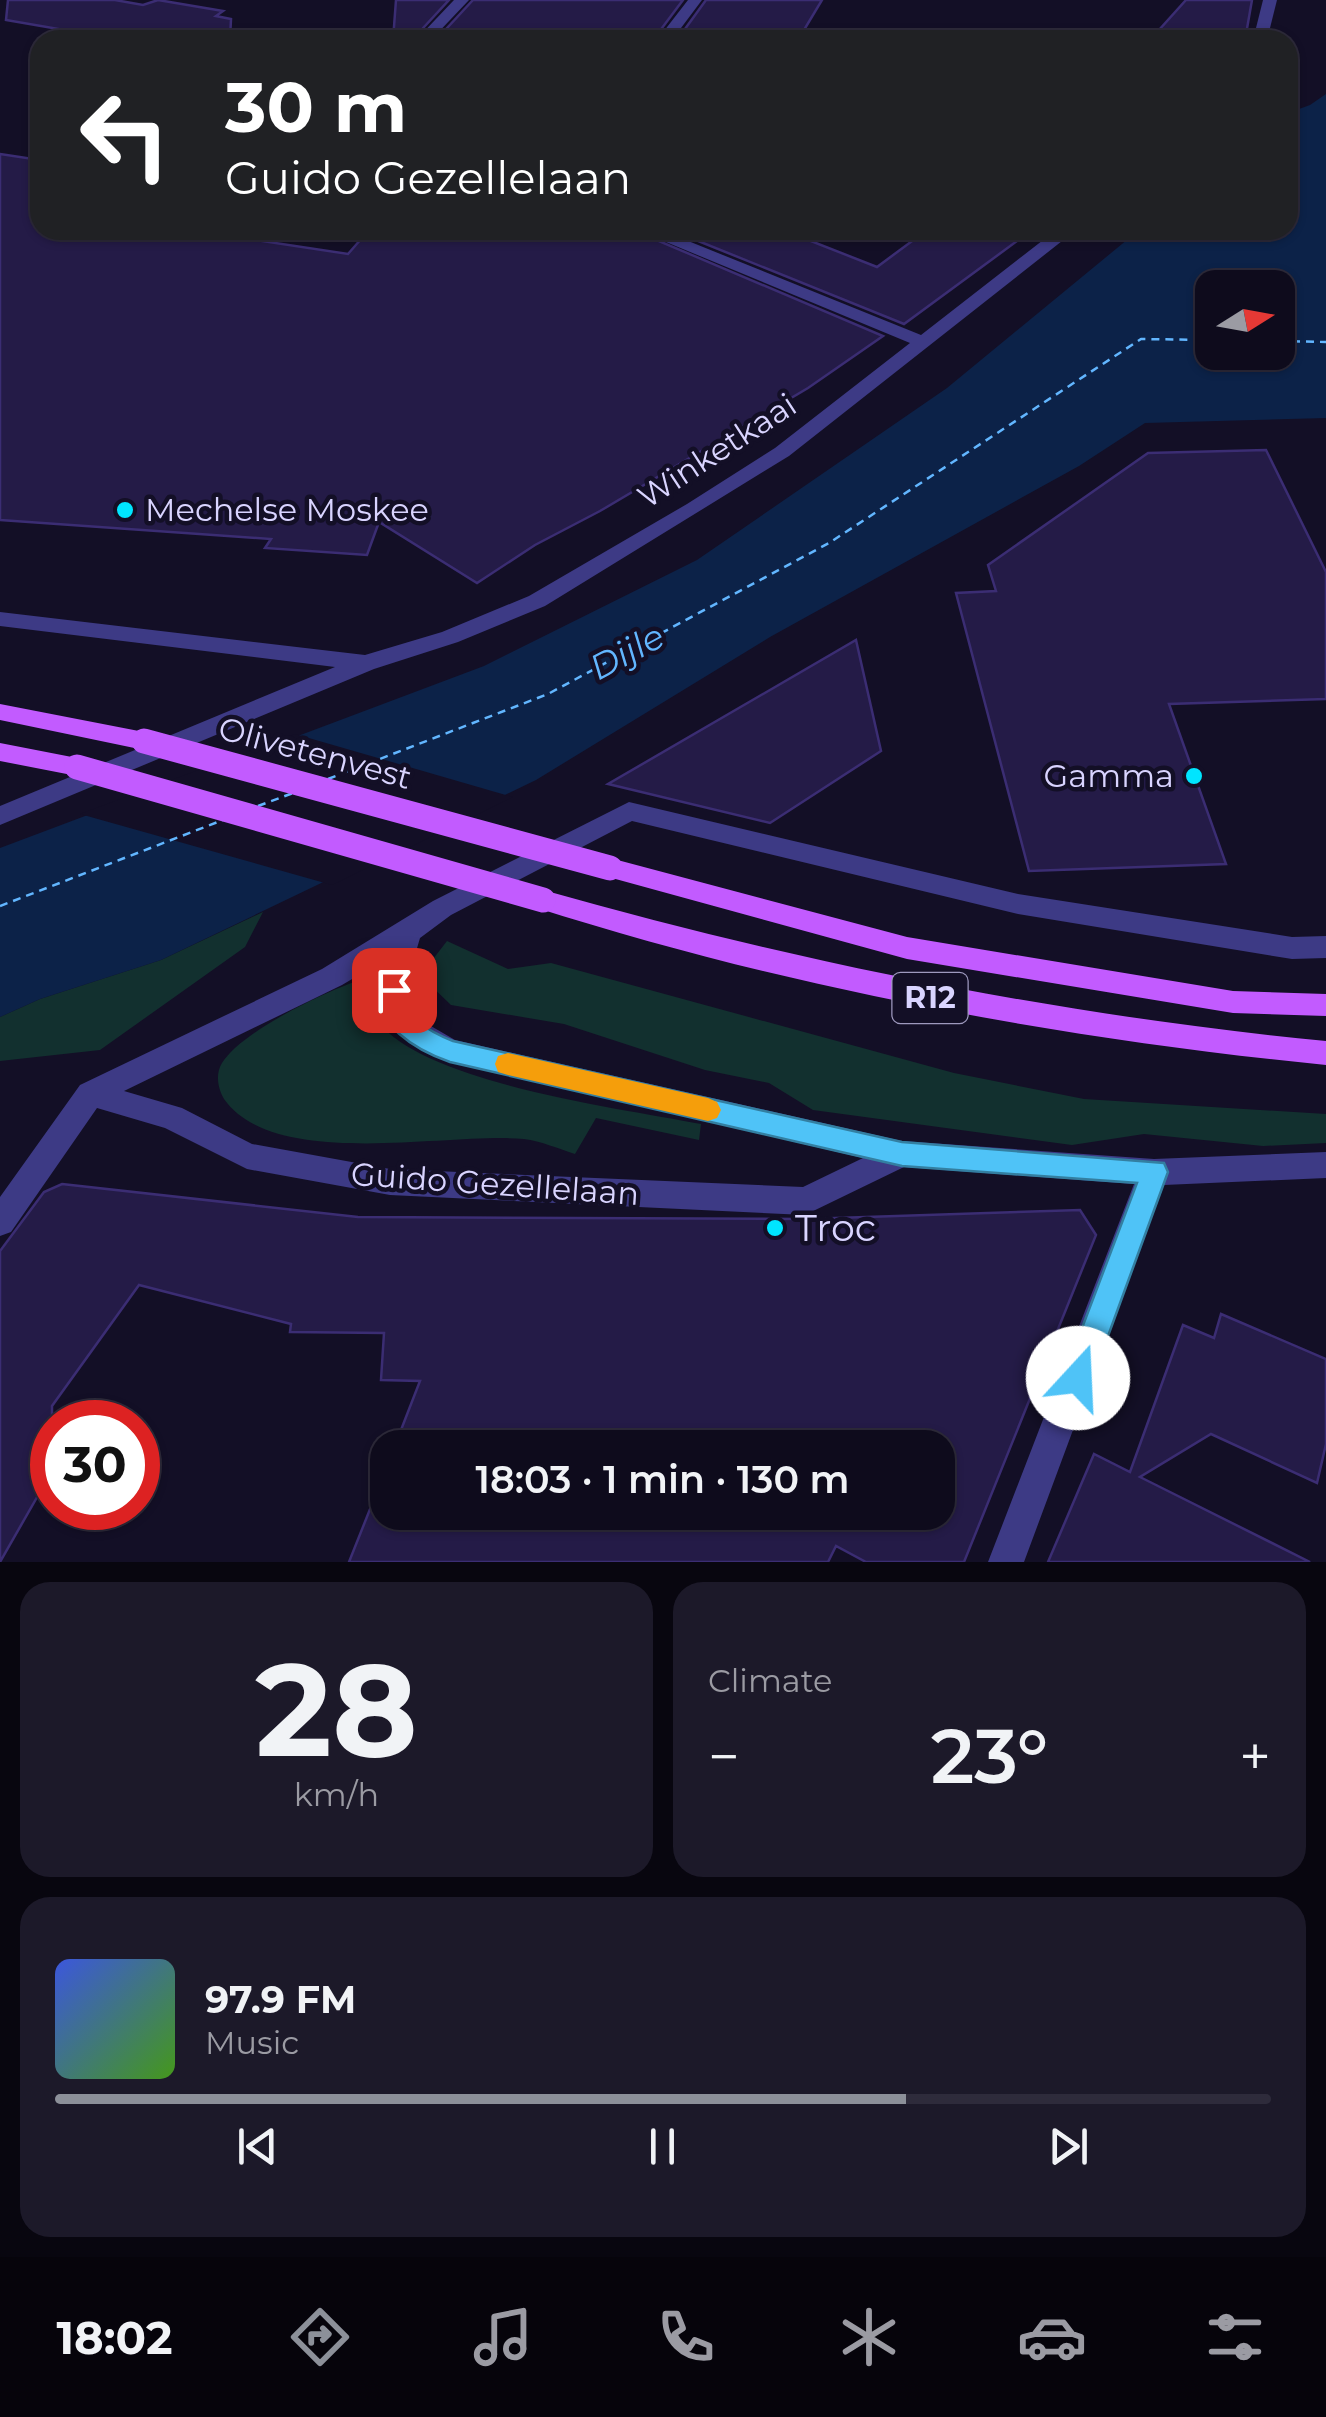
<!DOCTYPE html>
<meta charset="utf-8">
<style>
:root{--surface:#0e0b1c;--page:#1c1929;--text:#f1f3f6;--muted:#9b9ba3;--line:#2e2b3b;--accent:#8c9099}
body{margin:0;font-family:Montserrat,sans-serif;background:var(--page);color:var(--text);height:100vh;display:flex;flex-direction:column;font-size:38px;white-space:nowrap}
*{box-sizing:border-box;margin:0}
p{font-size:32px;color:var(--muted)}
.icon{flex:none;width:55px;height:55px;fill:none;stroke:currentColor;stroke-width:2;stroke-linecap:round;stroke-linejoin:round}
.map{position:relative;height:1562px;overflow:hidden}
.panel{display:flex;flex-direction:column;gap:20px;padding:20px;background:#08060f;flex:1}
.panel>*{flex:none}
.top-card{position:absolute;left:30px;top:30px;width:1268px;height:210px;border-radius:30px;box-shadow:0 2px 8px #0004,0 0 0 2px var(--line);background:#202124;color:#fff;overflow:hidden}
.needle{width:65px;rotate:79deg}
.buttons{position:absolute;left:1195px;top:270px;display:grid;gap:20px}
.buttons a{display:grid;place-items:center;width:100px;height:100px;border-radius:20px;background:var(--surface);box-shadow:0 2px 8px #0004,0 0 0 2px var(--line);font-size:50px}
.speed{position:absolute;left:30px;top:1400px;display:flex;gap:20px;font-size:50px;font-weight:700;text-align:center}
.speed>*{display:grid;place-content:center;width:130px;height:130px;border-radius:50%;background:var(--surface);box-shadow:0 2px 8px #0004,0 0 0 2px var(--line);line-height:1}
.speed .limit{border:15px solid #d22;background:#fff;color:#111}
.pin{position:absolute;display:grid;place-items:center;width:85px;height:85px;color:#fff;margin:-42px;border-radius:20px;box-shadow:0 5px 15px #0006}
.me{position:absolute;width:110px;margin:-55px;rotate:20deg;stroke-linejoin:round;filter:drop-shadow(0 0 8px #0008)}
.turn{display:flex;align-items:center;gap:35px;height:210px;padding:0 30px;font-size:45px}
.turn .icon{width:130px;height:130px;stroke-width:2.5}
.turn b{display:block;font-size:70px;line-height:85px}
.big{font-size:75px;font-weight:600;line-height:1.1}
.panel .widget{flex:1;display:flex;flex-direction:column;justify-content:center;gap:15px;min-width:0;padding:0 35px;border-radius:30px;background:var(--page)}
.panel .dial{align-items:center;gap:0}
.dial b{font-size:130px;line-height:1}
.song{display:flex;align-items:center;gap:30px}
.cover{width:120px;height:120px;border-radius:15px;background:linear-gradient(135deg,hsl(230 70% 55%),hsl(100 70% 35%))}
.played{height:10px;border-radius:5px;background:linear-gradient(90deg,var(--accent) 70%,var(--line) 70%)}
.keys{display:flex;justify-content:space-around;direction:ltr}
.heat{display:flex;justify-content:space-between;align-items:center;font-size:55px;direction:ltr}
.panel .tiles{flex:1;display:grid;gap:20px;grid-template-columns:1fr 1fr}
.widget:last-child{grid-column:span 2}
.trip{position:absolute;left:370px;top:1430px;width:585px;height:100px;border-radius:30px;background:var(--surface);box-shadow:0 2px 8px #0004,0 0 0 2px var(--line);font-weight:600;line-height:100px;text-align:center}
.dock{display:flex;height:160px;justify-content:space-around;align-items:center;background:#06040b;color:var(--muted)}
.dock .icon{width:70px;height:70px}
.dock .current{color:var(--accent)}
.dock b{font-size:45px;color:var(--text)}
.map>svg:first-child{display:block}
</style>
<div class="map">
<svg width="1326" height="1562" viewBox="0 0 1326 1562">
<rect width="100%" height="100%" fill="#130f26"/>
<path fill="#12302f" d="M 263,912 L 245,947 L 100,1050 L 0,1061 L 0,1017 L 40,999 L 161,960 Z
M 447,941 L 508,969 L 551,963 L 954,1073 L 1084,1099 L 1326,1114 L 1326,1143 L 1263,1146 L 1144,1134 L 1072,1145 L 813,1110 L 769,1083 L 705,1070 L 564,1024 L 451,1005 L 425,980 L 430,963 Z
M 357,981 L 369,985 C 371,996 371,1013 378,1022 C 428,1084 620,1108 701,1124 L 699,1140 L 596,1118 L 575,1154 C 559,1149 541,1141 524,1139 C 448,1132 275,1171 224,1099 C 218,1089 215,1074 222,1063 C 241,1032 322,993 357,981 Z"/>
<path fill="#0c2248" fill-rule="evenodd" d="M 1326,94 L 1326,418 L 1145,423 L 1079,466 L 770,637 L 536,780 L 161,960 L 40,999 L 0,1017 L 0,848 L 484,666 L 697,560 L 947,388 L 1139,230 L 1288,230 L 1288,113 L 1310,105 ZM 1212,288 L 1278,288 L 1278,352 L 1212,352 Z"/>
<path fill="#130f26" d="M 295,734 L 513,797 L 332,885 L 80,814 Z"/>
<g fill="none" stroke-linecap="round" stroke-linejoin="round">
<path stroke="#62b6ff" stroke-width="2.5" stroke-dasharray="8 6" stroke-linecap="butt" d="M 1278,341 L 1326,342
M 328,779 L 548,694 L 829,543 L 1141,339 L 1212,340
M 258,806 L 293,793
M 0,906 L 223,820"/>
</g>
<path fill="#241b47" stroke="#3b2d73" stroke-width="2.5" d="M 8,0 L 115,0 L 143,5 L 158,0 L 223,11 L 216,16 L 231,19 L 230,40 L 94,40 L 99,36 L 6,20 Z
M 396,0 L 449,0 L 412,40 L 393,40 Z
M 473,0 L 683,0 L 653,40 L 436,40 Z
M 706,0 L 822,0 L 798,40 L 677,40 Z
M 1186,0 L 1252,0 L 1245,40 L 1150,40 Z
M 0,154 L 40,160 L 40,230 L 236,230 L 230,236 L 348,254 L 369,230 L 633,230 L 883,336 L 808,388 L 600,511 L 535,545 L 477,583 L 379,522 L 367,555 L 265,548 L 271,539 L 0,520 Z
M 671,230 L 783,230 L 877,267 L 927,230 L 1032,230 L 904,324 Z
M 1266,450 L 1326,572 L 1326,699 L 1169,704 L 1226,864 L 1029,871 L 956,593 L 996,591 L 988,565 L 1148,453 Z
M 856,640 L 881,751 L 770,823 L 608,784 Z
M 62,1184 L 358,1217 L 805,1219 L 1080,1210 L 1096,1235 L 964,1562 L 866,1562 L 836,1546 L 828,1562 L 349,1562 L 388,1464 L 388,1512 L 938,1512 L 938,1448 L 394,1448 L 420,1381 L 381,1380 L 384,1333 L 290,1332 L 291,1324 L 139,1285 L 52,1406 L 52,1471 L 0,1562 L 0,1251 L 44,1192 Z
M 1221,1314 L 1326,1359 L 1326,1444 L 1317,1483 L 1211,1434 L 1140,1477 L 1310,1562 L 1048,1562 L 1094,1454 L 1130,1472 L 1183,1325 L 1214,1338 Z"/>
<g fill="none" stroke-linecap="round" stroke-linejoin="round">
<path fill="#3d3a85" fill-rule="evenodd" d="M 454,0 L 469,0 L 431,40 L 416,40 Z
M 688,0 L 702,0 L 672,40 L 657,40 Z
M 1263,0 L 1277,0 L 1267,40 L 1253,40 Z
M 637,230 L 661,230 L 921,335 L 1056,230 L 1076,230 L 789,456 L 545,606 L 458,642 L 374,669 L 0,825 L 0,806 L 335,667 L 0,626 L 0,612 L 365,655 L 442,632 L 529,596 L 687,504 L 775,448 L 910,343 Z
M 629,802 L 1018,894 L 1292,937 L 1326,936 L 1326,958 L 1292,959 L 1018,914 L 632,821 L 451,915 L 420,938 L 410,972 L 411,1004 L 424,1022 L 455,1040 L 902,1141 L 1154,1159 L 1326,1152 L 1326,1178 L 1164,1185 L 1024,1562 L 988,1562 L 1134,1184 L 904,1167 L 805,1215 L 390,1195 L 247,1169 L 165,1128 L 97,1108 L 11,1232 L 0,1236 L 0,1197 L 80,1085 L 322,969 L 433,901 ZM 386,959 C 373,1008 396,1038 440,1059 L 863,1158 L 803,1187 L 390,1169 L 252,1144 L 182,1108 L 124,1091 L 342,985 Z"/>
<path fill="#c25bff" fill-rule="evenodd" d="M 0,704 L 144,732 L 156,741 L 144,750 L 0,720 Z
M 0,743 L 77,758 L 89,767 L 77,776 L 0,761 Z
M 610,858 L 907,937 L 1233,991 L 1326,994 L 1326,1016 L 1233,1013 L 907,959 L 601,875 L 597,868 L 601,861 Z
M 543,890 C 801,963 1059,1015 1326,1041 L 1326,1065 C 1058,1038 791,989 534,907 L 530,900 L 534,893 Z"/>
<path stroke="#c25bff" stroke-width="25" d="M 144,741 L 610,868
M 77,767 L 543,900"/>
</g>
<path fill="#4fc3f7" stroke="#337fa1" stroke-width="2.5" d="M 394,980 L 403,983 C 420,1018 410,1024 453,1041 L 902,1142 L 1164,1163 L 1168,1172 L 1089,1388 L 1078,1392 L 1068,1388 L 1063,1378 L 1137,1183 L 902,1166 L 450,1062 C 421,1052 365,1023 385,983 Z"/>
<path fill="#f59e0b" d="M 508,1053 L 708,1098 L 717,1102 L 721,1110 L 717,1118 L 708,1121 L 508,1075 L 498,1072 L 495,1064 L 498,1056 Z"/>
<g fill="#00e5ff" stroke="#130f26" stroke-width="4">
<circle cx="125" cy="510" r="10"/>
<circle cx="1194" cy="776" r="10"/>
<circle cx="775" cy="1228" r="10"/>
</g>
<g text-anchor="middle" stroke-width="9" stroke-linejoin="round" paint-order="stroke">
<rect fill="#130f26" stroke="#9e99be" stroke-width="2.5" x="892.5" y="973" width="75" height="50" rx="8"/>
<g font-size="30" font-weight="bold" fill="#d9d4ff">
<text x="930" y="1008">R12</text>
</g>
<g font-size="32" fill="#d9d4ff" stroke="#130f26">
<text transform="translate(717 451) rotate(-33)" y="11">Winketkaai</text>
<text transform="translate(315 753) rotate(15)" y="11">Olivetenvest</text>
<text transform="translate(495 1184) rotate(4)" y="11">Guido Gezellelaan</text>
</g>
<g font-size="32" fill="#d9d4ff" stroke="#130f26" text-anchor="start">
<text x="145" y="521">Mechelse Moskee</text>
<text x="1174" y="787" text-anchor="end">Gamma</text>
</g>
<g font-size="35" font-style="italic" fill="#62b6ff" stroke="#130f26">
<text transform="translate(627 652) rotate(-28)" y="12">Dijle</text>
</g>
<g font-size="38" fill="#d9d4ff" stroke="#130f26" text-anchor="start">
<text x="795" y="1241">Troc</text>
</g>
</g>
</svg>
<div class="buttons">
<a><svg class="needle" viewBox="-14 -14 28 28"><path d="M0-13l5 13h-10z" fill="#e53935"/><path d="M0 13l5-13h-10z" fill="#9b9ba3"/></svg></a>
</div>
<div class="speed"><div class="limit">30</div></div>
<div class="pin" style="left:394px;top:990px;background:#d93025"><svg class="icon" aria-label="arrive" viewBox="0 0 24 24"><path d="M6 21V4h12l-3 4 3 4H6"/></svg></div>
<svg class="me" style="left:1078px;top:1378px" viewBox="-20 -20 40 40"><circle r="19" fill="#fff"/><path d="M0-13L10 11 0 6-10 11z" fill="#4fc3f7"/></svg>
<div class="trip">18:03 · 1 min · 130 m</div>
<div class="top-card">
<div class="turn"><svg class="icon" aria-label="left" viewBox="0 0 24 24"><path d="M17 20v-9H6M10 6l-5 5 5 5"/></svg><div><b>30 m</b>Guido Gezellelaan</div></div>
</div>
</div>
<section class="panel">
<div class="tiles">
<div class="widget dial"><b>28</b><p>km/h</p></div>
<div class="widget"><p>Climate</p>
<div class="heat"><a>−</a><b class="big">23°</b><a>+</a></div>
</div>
<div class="widget">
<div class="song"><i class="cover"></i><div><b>97.9 FM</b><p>Music</p></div></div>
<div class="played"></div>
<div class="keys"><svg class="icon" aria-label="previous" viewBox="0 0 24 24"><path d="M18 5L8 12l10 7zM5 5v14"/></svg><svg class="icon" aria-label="pause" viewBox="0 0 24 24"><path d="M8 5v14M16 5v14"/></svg><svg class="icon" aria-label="next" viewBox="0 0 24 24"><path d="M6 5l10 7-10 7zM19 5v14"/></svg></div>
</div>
</div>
</section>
<nav class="dock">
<b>18:02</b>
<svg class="icon current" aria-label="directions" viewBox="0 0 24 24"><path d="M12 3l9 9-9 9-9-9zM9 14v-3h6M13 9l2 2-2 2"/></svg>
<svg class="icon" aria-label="music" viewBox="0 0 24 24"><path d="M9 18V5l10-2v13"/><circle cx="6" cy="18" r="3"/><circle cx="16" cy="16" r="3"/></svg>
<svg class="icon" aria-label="phone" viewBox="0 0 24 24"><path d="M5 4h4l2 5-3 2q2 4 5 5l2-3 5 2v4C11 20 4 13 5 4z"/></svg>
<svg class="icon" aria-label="climate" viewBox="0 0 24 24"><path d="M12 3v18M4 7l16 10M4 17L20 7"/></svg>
<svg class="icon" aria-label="car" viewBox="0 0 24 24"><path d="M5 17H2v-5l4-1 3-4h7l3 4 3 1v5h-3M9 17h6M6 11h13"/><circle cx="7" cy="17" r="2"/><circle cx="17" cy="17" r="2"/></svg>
<svg class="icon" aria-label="filters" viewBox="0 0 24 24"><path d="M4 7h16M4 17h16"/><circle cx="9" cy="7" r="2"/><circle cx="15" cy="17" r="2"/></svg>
</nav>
